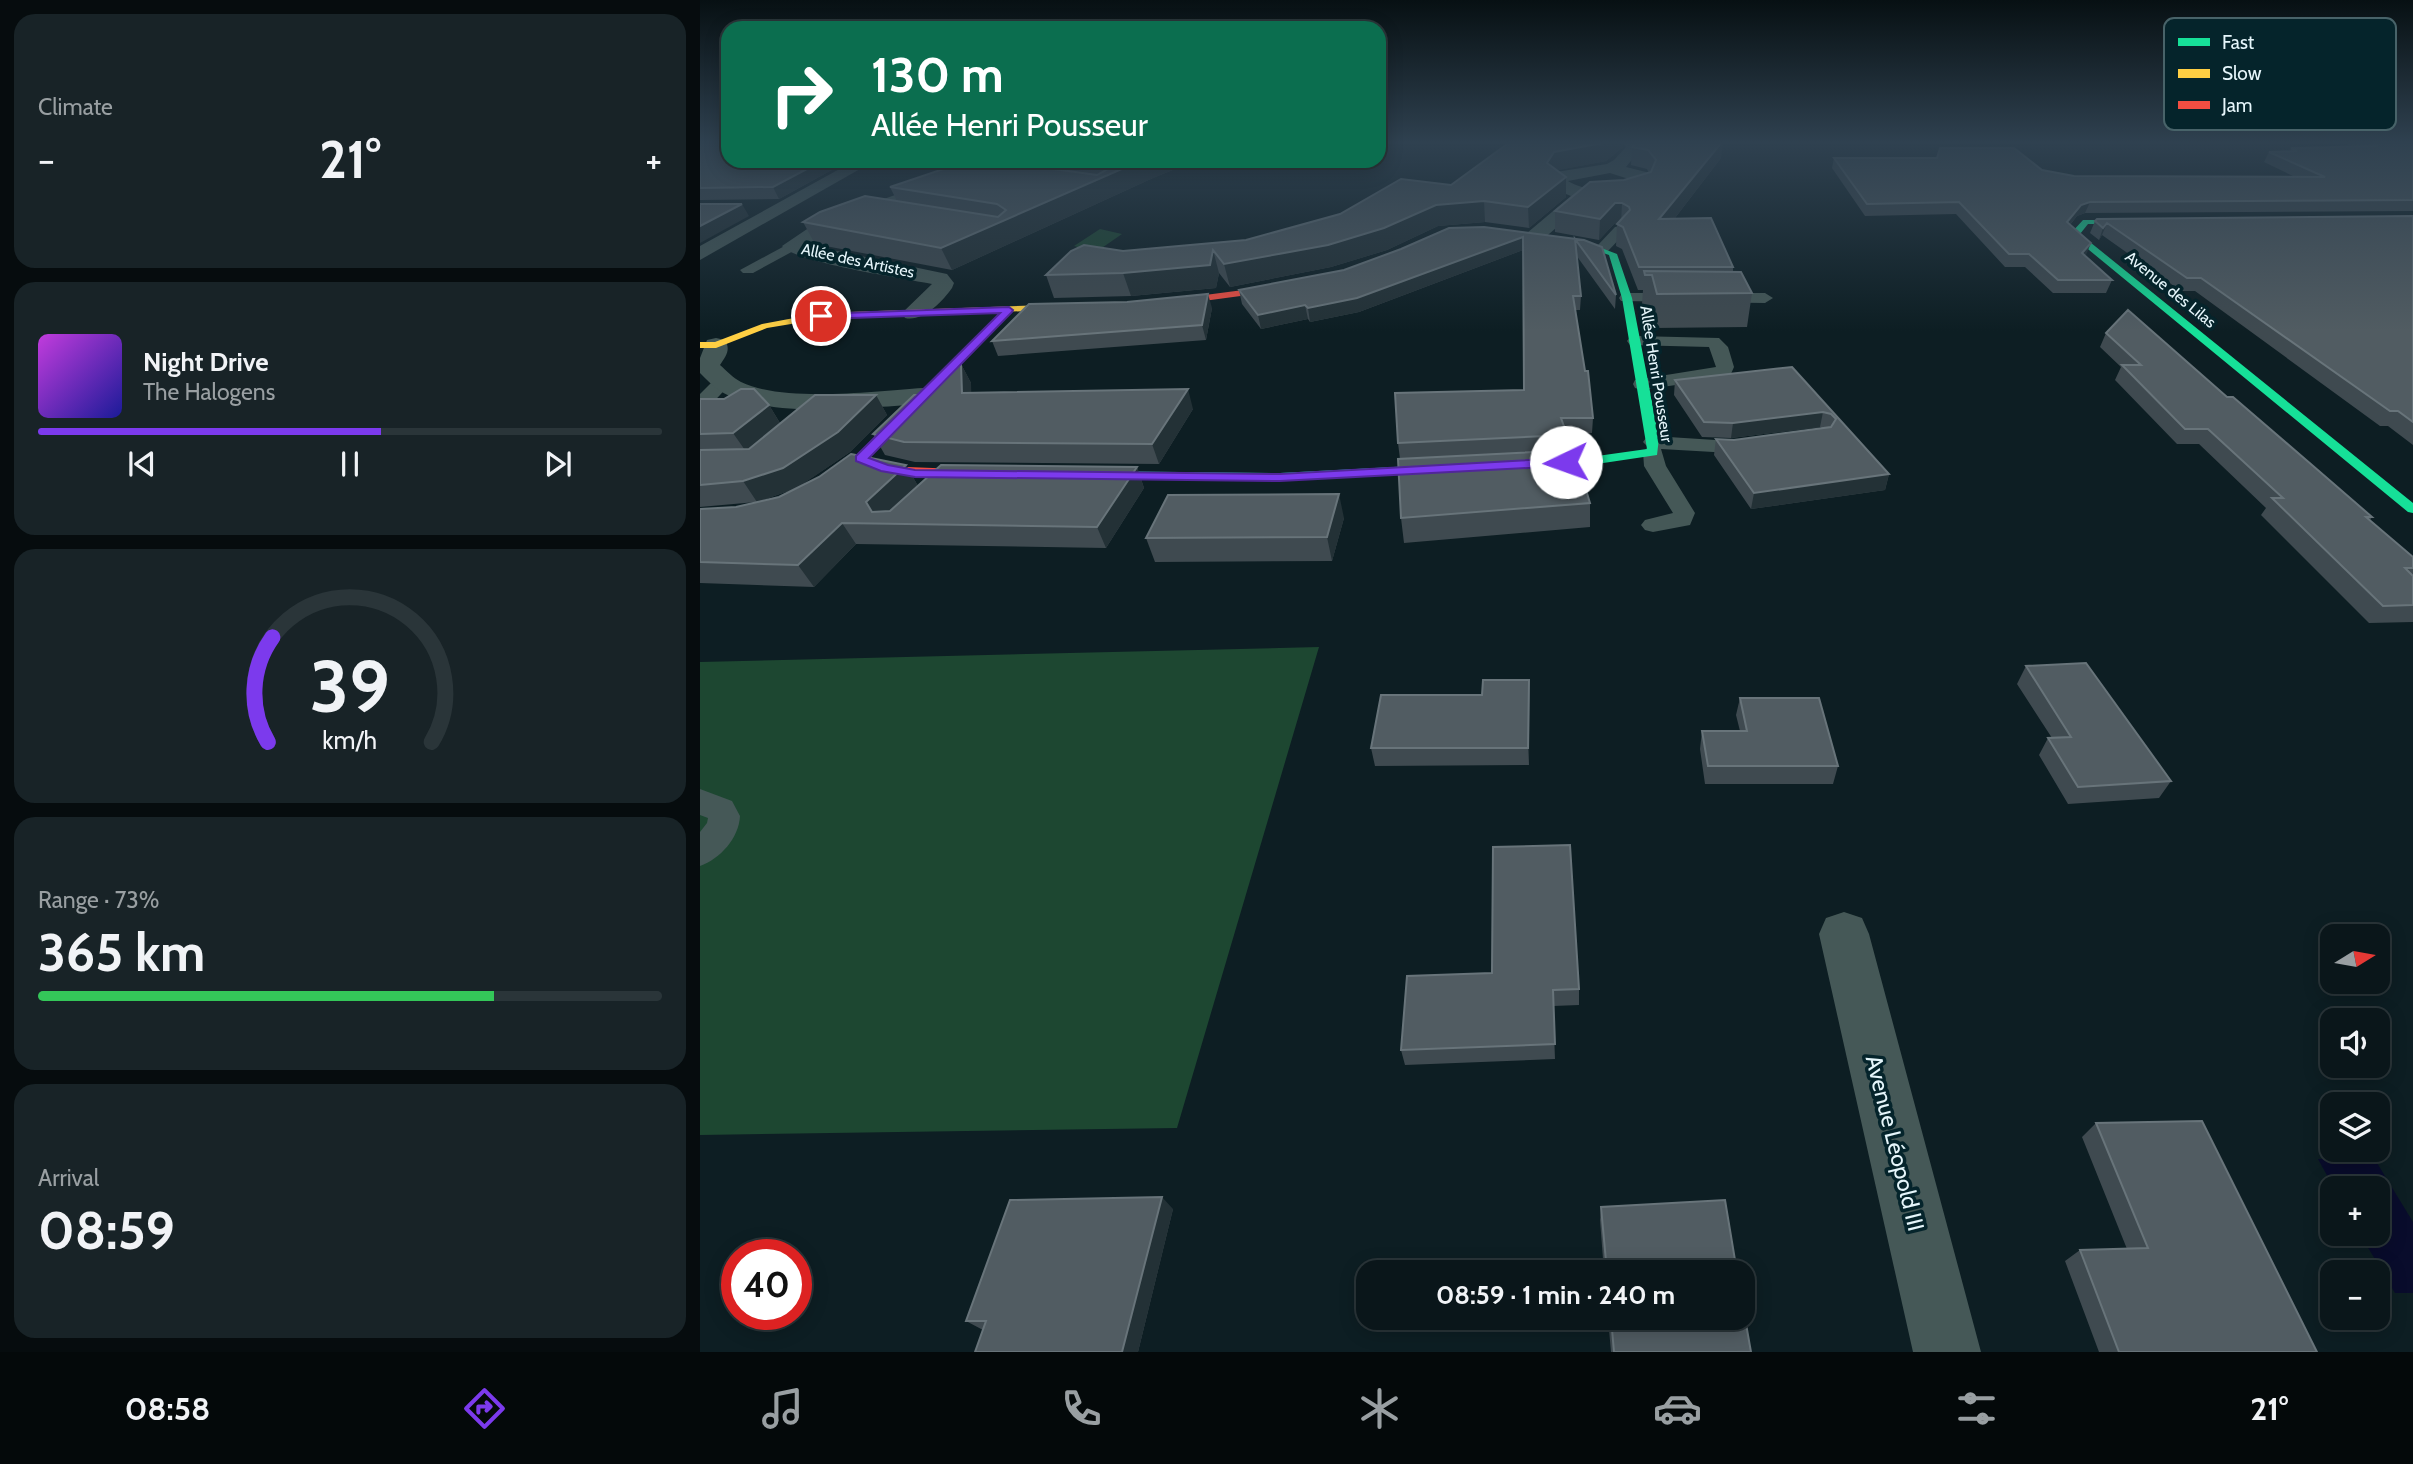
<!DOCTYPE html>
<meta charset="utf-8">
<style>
:root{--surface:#0a161a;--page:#182327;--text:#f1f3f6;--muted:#999fa2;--line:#2a3539;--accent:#7c3aed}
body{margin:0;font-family:Cabin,sans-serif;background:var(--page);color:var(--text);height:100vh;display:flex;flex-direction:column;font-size:26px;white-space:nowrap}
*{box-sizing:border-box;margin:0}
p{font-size:23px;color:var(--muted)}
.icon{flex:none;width:38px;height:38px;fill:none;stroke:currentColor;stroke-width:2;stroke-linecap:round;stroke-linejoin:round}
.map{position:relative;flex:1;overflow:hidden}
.drawer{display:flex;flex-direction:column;gap:14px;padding:14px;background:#060c0e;width:700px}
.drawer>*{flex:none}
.top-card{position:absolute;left:21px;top:21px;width:665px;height:147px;border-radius:21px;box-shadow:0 4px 18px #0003,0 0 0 2px var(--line);background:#0b6e4f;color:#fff;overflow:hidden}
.needle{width:46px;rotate:79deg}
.controls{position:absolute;left:1620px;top:924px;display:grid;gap:14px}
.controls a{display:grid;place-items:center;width:70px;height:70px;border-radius:14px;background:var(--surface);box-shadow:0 4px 18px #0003,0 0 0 2px var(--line);font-size:35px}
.speed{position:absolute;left:21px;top:1239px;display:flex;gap:14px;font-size:35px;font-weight:700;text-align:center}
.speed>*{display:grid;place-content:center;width:91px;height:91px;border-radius:50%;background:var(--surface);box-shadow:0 4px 18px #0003,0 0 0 2px var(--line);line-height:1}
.speed .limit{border:10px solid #d22;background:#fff;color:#111}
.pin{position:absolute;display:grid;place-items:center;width:60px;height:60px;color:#fff;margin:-30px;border:4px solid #fff;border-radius:50%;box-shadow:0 2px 7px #0007}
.me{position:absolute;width:77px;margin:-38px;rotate:267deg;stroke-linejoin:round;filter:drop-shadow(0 0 5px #0008)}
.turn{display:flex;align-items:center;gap:24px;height:147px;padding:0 35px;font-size:32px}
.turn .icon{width:91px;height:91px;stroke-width:2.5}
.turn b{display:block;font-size:49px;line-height:60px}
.big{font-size:52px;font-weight:700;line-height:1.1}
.drawer .tile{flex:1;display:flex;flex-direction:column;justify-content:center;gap:10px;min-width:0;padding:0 24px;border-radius:21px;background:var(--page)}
.drawer .dial{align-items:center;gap:0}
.dial svg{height:182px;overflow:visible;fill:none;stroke:var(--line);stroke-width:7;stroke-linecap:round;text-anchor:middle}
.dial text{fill:var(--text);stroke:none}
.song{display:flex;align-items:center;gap:21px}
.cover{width:84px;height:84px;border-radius:10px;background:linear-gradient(135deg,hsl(290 70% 55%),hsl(240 70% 35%))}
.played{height:7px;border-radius:4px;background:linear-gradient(90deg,var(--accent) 55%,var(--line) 55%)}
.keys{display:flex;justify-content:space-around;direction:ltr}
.heat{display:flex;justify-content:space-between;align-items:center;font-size:38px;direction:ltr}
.charge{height:10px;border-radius:5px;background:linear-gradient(90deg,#34c759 73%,var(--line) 0)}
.trip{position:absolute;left:656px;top:1260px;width:399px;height:70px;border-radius:21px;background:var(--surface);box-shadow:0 4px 18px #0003,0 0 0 2px var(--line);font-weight:700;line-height:70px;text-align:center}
.dock{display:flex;height:112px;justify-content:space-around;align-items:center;background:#04090a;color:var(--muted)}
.dock .icon{width:49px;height:49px}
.dock .active{color:var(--accent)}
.dock b{font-size:32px;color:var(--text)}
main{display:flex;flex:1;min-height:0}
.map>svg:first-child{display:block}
</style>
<main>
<section class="drawer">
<div class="tile"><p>Climate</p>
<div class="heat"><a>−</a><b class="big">21°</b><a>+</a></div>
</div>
<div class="tile">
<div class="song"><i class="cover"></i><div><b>Night Drive</b><p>The Halogens</p></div></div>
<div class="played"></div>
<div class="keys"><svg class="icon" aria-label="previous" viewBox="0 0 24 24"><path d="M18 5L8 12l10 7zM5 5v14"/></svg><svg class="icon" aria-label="pause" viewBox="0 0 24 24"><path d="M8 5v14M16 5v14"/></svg><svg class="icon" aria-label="next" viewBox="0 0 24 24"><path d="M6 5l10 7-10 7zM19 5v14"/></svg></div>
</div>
<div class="tile dial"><svg viewBox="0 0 100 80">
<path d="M14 69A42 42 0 1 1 86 69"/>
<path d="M14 69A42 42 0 0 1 16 23" stroke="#7c3aed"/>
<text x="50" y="56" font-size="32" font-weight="700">39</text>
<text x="50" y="72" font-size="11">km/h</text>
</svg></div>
<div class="tile"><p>Range · 73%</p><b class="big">365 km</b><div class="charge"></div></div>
<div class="tile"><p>Arrival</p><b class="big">08:59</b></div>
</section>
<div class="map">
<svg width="1713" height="1352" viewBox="0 0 1713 1352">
<rect width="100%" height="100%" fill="#0d1e23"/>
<path fill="#1d4731" d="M 400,229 L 422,234 L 396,252 L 374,246 Z
M 619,647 L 477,1128 L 0,1135 L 0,662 Z"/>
<path fill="#090c2c" d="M 1674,1158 L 1713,1222 L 1713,1293 L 1695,1293 L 1660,1234 L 1678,1234 L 1678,1188 L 1634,1188 L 1618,1159 Z"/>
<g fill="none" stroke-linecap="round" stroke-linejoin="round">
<path fill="#455857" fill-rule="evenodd" d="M 920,226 L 927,230 L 925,233 L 908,251 L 898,251 L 896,248 L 898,245 L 915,227 Z
M 92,242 L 99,246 L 97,249 L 53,273 L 43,273 L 40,270 Z
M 927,293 L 1065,293 L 1073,298 L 1065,303 L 921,301 L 919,298 L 921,295 Z
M 936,336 L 1019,338 L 1028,347 L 1034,367 L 1030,376 L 1023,378 L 942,390 L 935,388 L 933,384 L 935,380 L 1016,367 L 1009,347 L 930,345 L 927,341 L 930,337 Z
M 24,375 L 33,381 L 7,409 L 0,411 L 0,394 L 17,377 Z
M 953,436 L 1031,441 L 1052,438 L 1059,440 L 1062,444 L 1059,448 L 1031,453 L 961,449 L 966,466 L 995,513 L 990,525 L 953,532 L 945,530 L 941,525 L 945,520 L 973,513 L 944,466 L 943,452 L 948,447 L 943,442 L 946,438 Z
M 0,789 L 32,801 L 40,816 C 39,838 20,859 0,866 L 0,832 L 7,823 L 8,818 L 0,815 Z"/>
<path fill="#455857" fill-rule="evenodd" d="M 922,142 L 938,142 L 942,147 L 926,167 L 946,172 L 953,181 L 947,191 L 922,198 L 888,200 L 841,241 L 827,241 L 824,237 L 827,233 L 871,196 L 861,192 L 850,182 L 856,172 L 907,164 L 914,160 L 926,147 ZM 910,173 L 935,181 C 919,194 885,192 868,181 Z
M 154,161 L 174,161 L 0,260 L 0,246 Z
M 291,161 L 315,161 L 313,164 L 130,231 L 108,245 L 247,274 L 254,283 L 252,288 C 242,302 223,322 205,318 L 202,313 L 232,284 C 206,279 94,262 82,246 L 116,223 Z
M 16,338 L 25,340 C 31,350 26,356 20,365 C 27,371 33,378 41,382 C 85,403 174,391 223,388 L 232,390 L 236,396 L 232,402 L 223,404 C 169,407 67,420 20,391 C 13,386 6,379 0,373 L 0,358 L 7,340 Z
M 1144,912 L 1162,918 L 1169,934 L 1281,1352 L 1213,1352 L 1119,934 L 1126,918 Z"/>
<path fill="#16e098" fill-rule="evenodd" d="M 1383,220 L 1450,220 L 1447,224 L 1388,224 L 1380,234 L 1713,503 L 1713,513 L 1708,512 L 1372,236 L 1372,232 Z
M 847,237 L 888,243 L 917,254 L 932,298 L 959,438 L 957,455 L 890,465 L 824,468 L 818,464 L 824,460 L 890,457 L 947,449 L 922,298 L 909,255 L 886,247 L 847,241 Z
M 750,464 L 754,465 L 754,471 L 580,481 L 387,479 L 381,475 L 387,471 L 580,473 Z"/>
<path fill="#ffcf43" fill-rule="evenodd" d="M 375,304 L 378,305 L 378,309 L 121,319 L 67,328 L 16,348 L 0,348 L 0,342 L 15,342 L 62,324 L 121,313 Z"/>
<path fill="#f24e42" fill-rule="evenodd" d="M 590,284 L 594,287 L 593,289 L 459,307 L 454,304 L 459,301 Z
M 306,308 L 314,310 L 169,457 L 207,467 L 284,470 L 290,474 L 288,477 L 207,475 L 157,462 L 157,456 Z"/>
</g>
<path fill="#3f4a50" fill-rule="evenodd" d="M 1641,142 L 1713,142 L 1713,211 L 1385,213 L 1377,216 L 1370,225 L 1386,255 L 1385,256 L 1412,280 L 1406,293 L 1353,293 L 1325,267 L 1305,267 L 1256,214 L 1165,216 L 1132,168 L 1134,158 L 1342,170 L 1374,176 L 1595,177 L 1564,162 L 1569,152 L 1590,151 L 1591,148 L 1651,146 Z
M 0,143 L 28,161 L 148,161 L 79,199 L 0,200 Z
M 923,147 L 906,161 L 857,170 L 866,197 L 829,228 L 785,222 L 738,226 L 687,250 L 631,267 L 530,287 L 519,273 L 516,288 L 431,296 L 354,298 L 346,275 L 423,251 L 546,240 L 751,185 Z
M 932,147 L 1021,158 L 975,218 L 1033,267 L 1033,272 L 1052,293 L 1047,327 L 954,328 L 949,308 L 943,308 L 942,304 L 943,290 L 938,290 L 922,249 L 916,246 L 917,224 L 914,224 L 899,240 L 855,232 L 855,211 L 924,180 L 949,173 L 947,169 L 931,165 Z
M 305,161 L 495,161 L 453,178 L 252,270 L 115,244 L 103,222 L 197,201 L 190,187 L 306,163 Z
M 1713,216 L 1713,445 L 1688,426 L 1680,426 L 1495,291 L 1481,291 L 1402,235 L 1399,240 L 1390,233 L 1395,221 Z
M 884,240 L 916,295 L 915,309 L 876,255 L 881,296 L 880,310 L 875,310 L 893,418 L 892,433 L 866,434 L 866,451 L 890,503 L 890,527 L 704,543 L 701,518 L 700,459 L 698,443 L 824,390 L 823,250 L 659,312 L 610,322 L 608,319 L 561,329 L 542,304 L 539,290 Z
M 512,308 L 506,340 L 298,356 L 292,341 Z
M 1406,333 L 1527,397 L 1672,517 L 1670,520 L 1713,557 L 1713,622 L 1669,623 L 1561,515 L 1566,508 L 1499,444 L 1477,444 L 1415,380 L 1421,367 L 1400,347 Z
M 261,364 L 271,383 L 271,393 L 493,409 L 459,464 L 215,462 L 185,455 L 173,434 L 230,395 Z
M 1092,367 L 1189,474 L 1185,490 L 1051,509 L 1014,455 L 1016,439 L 1034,440 L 1122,428 L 1120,427 L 1031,438 L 1002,437 L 974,395 L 975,380 Z
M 176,395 L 187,415 L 150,452 L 98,487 L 206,465 L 218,486 L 437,467 L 444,488 L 406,548 L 156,544 L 114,587 L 0,583 L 0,509 L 36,507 L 56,502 L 0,507 L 0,399 L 69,405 L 80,423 ZM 94,489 L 79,497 L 60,501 Z
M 644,518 L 632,561 L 455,562 L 446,538 Z
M 1326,666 L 1471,781 L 1459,798 L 1368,804 L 1339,755 L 1348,738 L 1352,738 L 1317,684 Z
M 829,680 L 829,765 L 675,766 L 671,748 L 782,695 Z
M 1040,698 L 1138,766 L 1133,784 L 1005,784 L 1000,749 L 1002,731 L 1040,731 L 1036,715 Z
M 707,976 L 879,989 L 879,1005 L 853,1006 L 855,1059 L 705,1065 L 701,1050 Z
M 1396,1123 L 1617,1352 L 1399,1352 L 1365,1261 L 1380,1250 L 1427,1249 L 1382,1137 Z
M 901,1207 L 1037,1272 L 904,1272 L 900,1220 Z
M 473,1209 L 438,1352 L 275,1352 L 283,1330 L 266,1321 Z
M 908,1318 L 1043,1318 L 1051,1352 L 911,1352 Z"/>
<path fill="#233136" d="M 908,142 L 923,142 L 923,147 L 906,161 L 854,171 L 847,163 L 854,152 Z
M 1022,142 L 1023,142 L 1021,158 L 958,240 L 959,219 Z
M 122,161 L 148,161 L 79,199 L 73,187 Z
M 440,161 L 495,161 L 453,178 L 252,270 L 241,248 Z
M 866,177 L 866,197 L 829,228 L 828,207 Z
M 784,201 L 785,222 L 738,226 L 687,250 L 631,267 L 530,287 L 524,264 L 736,205 Z
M 1390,202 L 1385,213 L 1377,216 L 1362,234 L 1367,222 L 1381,205 Z
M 915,203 L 922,203 L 921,224 L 914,224 L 899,240 L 900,219 Z
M 42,204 L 49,216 L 0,243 L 0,226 Z
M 1407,223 L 1402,235 L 1399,240 L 1403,228 Z
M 823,237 L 823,250 L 659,312 L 610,322 L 608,308 Z
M 1391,243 L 1386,255 L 1377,266 L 1382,253 Z
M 513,250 L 519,273 L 516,288 L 431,296 L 423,273 Z
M 508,294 L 512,308 L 506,340 L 502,325 Z
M 605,305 L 608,319 L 561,329 L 558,315 Z
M 261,364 L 271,383 L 272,413 L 262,393 Z
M 488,389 L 493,409 L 459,464 L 452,444 Z
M 176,395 L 187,415 L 150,452 L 97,488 L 57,502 L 43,481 Z
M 69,405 L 81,425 L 47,453 L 33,433 Z
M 1123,412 L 1120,427 L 1031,438 L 1033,423 Z
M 206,465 L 218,486 L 179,523 L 166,502 Z
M 437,467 L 444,488 L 406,548 L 397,527 Z
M 1189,474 L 1185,490 L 1051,509 L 1054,493 Z
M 639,494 L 644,518 L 632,561 L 627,537 Z
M 142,523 L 156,544 L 114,587 L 98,565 Z
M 829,680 L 830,697 L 829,765 L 828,748 Z
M 462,1197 L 473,1209 L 438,1352 L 422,1352 Z"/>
<path fill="#515c62" stroke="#68747a" stroke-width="2" d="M 810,142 L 908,142 L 854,152 L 847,163 L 866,177 L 828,207 L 784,201 L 736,205 L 684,228 L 628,245 L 524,264 L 513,250 L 510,265 L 423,273 L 346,275 L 371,251 L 384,245 L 423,251 L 546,240 L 640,214 L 701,179 L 751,185 Z
M 935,142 L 1022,142 L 959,219 L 1011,218 L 1033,267 L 939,267 L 923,227 L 917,224 L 930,210 L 929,207 L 922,203 L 915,203 L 900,219 L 855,211 L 890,182 L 924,180 L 951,172 L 956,160 L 948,150 L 932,147 Z
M 1670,142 L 1713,142 L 1713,200 L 1390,202 L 1381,205 L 1367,222 L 1391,243 L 1382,253 L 1412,280 L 1358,280 L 1329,254 L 1309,254 L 1259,202 L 1167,204 L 1134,158 L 1237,158 L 1240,148 L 1314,148 L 1342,170 L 1374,176 L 1625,177 L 1569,152 L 1597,151 L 1591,148 L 1678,146 Z
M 0,143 L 28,143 L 28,161 L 122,161 L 73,187 L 0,188 Z
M 267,161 L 295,161 L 397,175 L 406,170 L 398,163 L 387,161 L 440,161 L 241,248 L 103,222 L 120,212 L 165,196 L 298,217 L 306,210 L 297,204 L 190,187 Z
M 0,204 L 42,204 L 0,226 Z
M 1713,216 L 1713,422 L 1698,411 L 1690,411 L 1501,278 L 1487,278 L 1407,223 L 1403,228 L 1395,221 L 1397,219 Z
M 784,227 L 884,240 L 902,247 L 916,295 L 875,239 L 881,296 L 873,296 L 885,371 L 888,371 L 893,418 L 861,418 L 867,435 L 698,443 L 695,393 L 824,390 L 823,237 L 657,298 L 608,308 L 605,305 L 558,315 L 539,290 L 644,270 L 701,249 L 749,228 Z
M 944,271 L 1041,272 L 1052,293 L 957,294 L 952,275 L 945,275 Z
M 508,294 L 502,325 L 292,341 L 329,304 L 427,302 Z
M 1428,310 L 1527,397 L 1533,397 L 1612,465 L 1672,517 L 1666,517 L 1713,557 L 1713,568 L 1705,568 L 1713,576 L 1713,605 L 1683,606 L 1572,498 L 1583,498 L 1508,429 L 1485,429 L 1422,365 L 1441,365 L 1406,333 Z
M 261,364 L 262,393 L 488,389 L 452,444 L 204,442 L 173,434 L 214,395 L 230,395 Z
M 1092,367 L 1189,474 L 1054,493 L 1016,439 L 1034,440 L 1131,427 L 1136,419 L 1131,414 L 1123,412 L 1033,423 L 1004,422 L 975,380 Z
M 41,389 L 54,389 L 69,405 L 33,433 L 0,434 L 0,399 L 24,399 Z
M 115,395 L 176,395 L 138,432 L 83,468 L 43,481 L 0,485 L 0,450 L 49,449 Z
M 874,450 L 890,503 L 701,518 L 698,459 Z
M 151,454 L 206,465 L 166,502 L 172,512 L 190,511 L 241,465 L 437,467 L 397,527 L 142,523 L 98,565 L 0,562 L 0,509 L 36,507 L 79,497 L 119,477 Z
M 639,494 L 627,537 L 446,538 L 468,495 Z
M 1386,663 L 1471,781 L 1378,787 L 1348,738 L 1371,737 L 1326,666 Z
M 783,680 L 829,680 L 828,748 L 671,748 L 681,695 L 782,695 Z
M 1040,698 L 1119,698 L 1138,766 L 1008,766 L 1002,731 L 1047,731 Z
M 870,845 L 879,989 L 853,990 L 855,1044 L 701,1050 L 707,976 L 792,973 L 793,847 Z
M 1502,1121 L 1617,1352 L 1419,1352 L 1380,1250 L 1448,1248 L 1396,1123 Z
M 462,1197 L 422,1352 L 275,1352 L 286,1321 L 266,1321 L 310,1200 Z
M 1025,1200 L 1037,1272 L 907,1272 L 901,1207 Z
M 1043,1307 L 1051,1352 L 914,1352 L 911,1318 L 1043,1318 Z"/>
<linearGradient id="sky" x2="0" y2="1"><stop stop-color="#071013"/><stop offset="0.43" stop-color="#2f4150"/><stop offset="1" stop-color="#2f4150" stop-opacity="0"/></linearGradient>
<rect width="1713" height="331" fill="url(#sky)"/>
<path fill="#7c3aed" stroke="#51269a" stroke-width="2" d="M 309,307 L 313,310 L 312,312 L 169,458 L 188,465 L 215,470 L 580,474 L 866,458 L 872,462 L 866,466 L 580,481 L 215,477 L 181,471 L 156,461 L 156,456 L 300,313 L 121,319 L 117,318 L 117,314 Z"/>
<g text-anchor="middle" stroke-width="7" stroke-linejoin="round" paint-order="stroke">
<g font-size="16" fill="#e6f6fb" stroke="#05242b">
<text transform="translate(158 260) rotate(12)" y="6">Allée des Artistes</text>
<text transform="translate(1471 289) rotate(39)" y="6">Avenue des Lilas</text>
<text transform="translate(957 374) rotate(81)" y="6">Allée Henri Pousseur</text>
</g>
<g font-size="23" fill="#e6f6fb" stroke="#05242b">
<text transform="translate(1195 1143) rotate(76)" y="8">Avenue Léopold III</text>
</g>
</g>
<rect x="1464" y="18" width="232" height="112" rx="10" fill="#05242b" stroke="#486369" stroke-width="2"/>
<rect x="1478" y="38" width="32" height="8" fill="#16e098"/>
<rect x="1478" y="69" width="32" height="9" fill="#ffcf43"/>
<rect x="1478" y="101" width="32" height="8" fill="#f24e42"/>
<g font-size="19" fill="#e6f6fb">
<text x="1522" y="49">Fast</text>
<text x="1522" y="80">Slow</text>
<text x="1522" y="112">Jam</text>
</g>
</svg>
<div class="controls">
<a><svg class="needle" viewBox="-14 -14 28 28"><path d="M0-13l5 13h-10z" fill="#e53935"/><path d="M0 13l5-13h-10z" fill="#999fa2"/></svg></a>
<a><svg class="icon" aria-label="sound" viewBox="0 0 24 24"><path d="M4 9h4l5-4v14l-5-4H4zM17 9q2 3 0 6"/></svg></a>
<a><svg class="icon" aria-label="layers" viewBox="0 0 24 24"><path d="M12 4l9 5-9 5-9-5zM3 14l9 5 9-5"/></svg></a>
<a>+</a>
<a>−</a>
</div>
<div class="speed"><div class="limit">40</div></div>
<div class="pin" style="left:121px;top:316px;background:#d93025"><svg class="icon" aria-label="arrive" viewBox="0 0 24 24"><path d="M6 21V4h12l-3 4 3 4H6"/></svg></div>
<svg class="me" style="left:866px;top:462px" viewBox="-20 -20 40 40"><circle r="19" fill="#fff"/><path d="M0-13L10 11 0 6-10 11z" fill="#7c3aed"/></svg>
<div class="trip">08:59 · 1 min · 240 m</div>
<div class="top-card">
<div class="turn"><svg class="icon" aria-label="right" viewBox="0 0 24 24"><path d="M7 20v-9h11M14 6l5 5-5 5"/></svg><div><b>130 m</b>Allée Henri Pousseur</div></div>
</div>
</div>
</main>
<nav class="dock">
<b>08:58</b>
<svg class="icon active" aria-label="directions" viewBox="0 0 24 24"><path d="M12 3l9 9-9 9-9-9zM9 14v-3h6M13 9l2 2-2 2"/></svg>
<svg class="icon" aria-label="music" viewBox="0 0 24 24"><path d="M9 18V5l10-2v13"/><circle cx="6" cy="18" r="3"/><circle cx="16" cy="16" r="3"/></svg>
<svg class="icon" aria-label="phone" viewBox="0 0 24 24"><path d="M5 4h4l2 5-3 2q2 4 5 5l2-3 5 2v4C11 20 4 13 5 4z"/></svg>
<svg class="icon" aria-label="climate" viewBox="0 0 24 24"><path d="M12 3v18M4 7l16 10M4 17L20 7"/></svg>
<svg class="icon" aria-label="car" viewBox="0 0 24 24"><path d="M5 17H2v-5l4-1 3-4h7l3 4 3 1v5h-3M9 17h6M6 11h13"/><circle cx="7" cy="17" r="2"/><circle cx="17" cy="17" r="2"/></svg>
<svg class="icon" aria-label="filters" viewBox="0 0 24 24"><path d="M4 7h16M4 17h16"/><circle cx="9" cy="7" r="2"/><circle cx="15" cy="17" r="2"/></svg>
<b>21°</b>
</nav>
